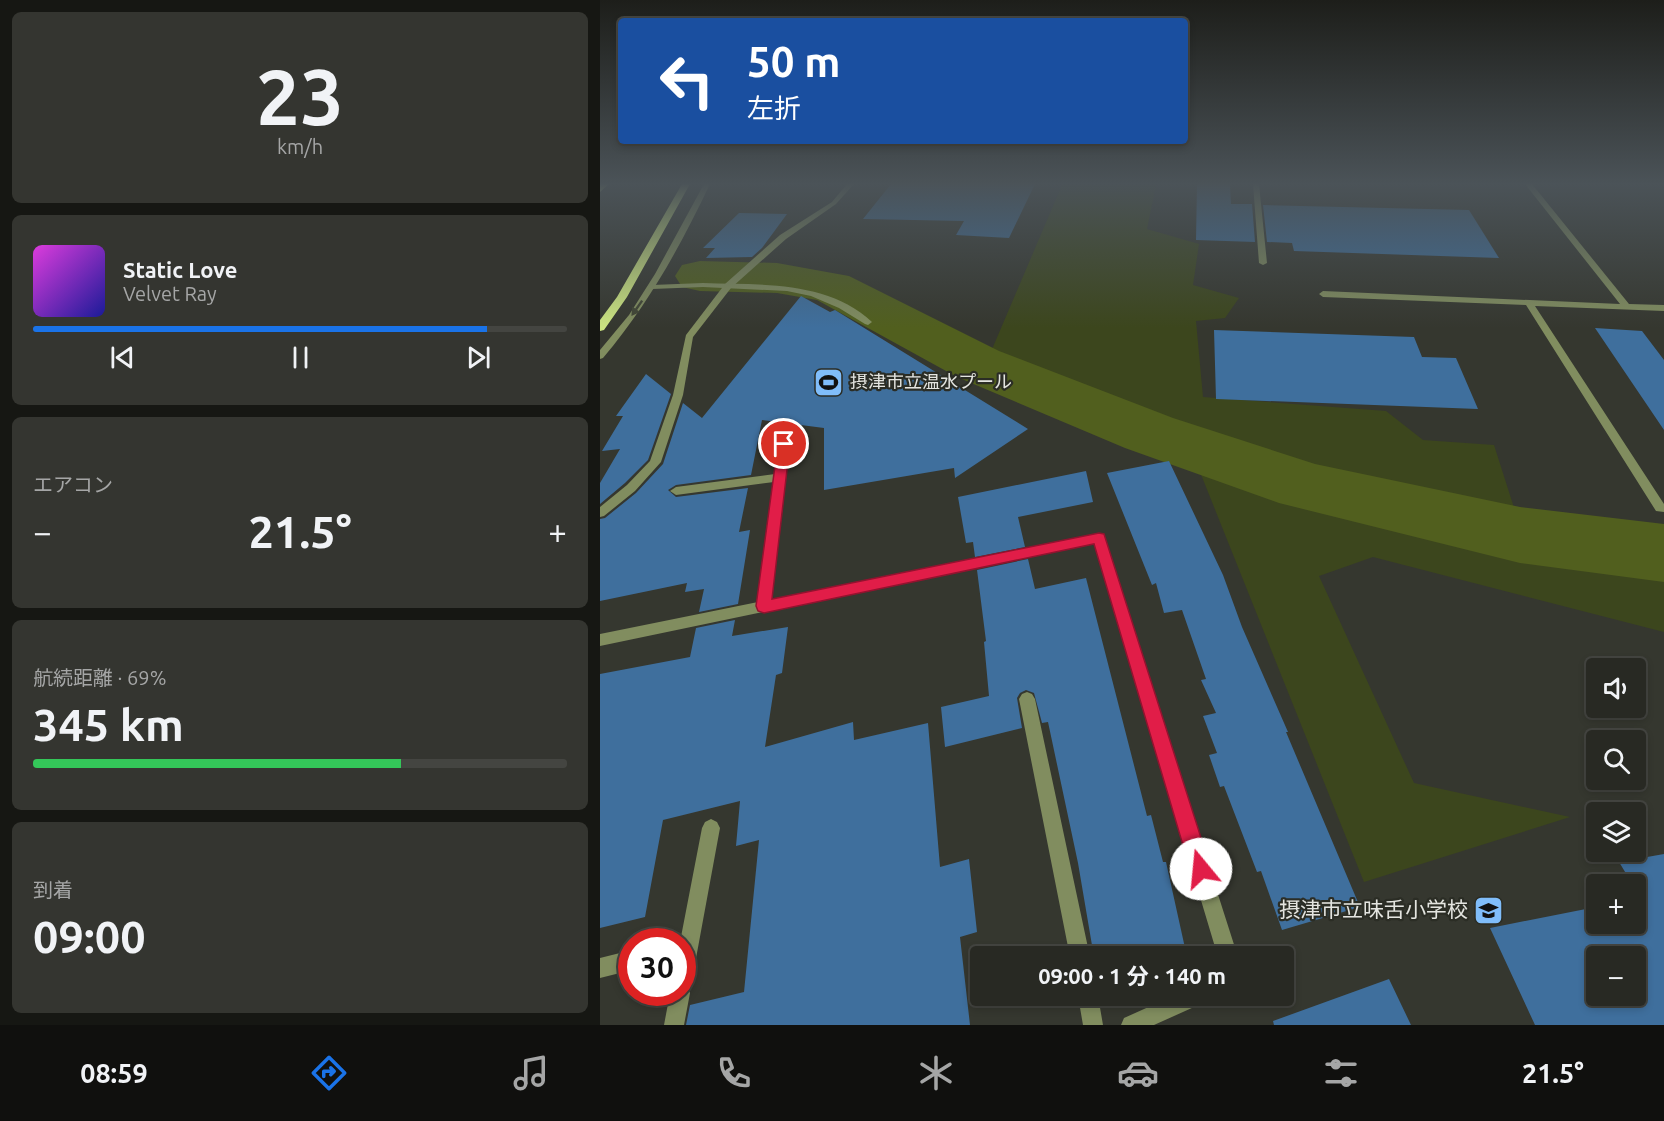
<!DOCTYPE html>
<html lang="ja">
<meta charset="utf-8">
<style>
:root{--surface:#282923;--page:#343530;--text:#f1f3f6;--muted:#a5a6a6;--line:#444541;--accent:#1a73e8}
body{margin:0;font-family:Ubuntu,"Noto Sans JP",sans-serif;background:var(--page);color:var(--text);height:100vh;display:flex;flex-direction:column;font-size:22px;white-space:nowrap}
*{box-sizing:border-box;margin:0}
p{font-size:20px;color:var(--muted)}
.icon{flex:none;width:33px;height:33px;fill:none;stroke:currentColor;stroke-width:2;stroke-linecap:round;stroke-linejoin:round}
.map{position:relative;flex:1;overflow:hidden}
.sheet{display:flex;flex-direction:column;gap:12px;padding:12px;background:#161713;width:600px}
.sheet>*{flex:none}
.hud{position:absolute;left:18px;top:18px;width:570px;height:126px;border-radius:6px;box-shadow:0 3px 9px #0003,0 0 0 2px var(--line);background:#1a4fa0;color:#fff;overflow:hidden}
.fabs{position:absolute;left:986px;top:658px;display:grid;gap:12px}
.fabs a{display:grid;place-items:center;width:60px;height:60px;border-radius:6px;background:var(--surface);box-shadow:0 3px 9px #0003,0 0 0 2px var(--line);font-size:30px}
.speed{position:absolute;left:18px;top:928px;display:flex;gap:12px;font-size:30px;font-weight:700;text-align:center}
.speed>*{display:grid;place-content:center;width:78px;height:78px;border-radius:50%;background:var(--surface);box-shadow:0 3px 9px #0003,0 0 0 2px var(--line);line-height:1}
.speed .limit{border:9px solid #d22;background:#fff;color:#111}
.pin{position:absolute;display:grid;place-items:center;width:51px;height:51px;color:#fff;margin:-26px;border:3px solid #fff;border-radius:50%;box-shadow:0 2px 6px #0007}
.me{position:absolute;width:66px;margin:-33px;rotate:343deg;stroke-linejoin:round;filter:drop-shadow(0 0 4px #0008)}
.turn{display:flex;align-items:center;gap:21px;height:126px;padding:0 30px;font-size:27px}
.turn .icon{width:78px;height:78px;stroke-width:2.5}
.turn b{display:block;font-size:42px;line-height:51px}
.big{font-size:45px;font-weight:700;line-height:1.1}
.sheet .tile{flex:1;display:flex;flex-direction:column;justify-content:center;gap:9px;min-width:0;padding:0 21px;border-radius:9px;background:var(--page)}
.sheet .dial{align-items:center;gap:0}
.dial b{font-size:78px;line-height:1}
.song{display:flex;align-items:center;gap:18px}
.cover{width:72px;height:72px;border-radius:9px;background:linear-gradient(135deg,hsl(300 70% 55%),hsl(240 70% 35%))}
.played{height:6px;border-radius:3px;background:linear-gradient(90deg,var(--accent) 85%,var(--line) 85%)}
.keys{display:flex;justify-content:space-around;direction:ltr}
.heat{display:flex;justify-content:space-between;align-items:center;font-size:33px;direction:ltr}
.charge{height:9px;border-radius:4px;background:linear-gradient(90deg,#34c759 69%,var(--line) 0)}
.trip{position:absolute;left:370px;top:946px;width:324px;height:60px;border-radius:6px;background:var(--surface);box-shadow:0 3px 9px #0003,0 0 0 2px var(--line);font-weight:700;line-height:60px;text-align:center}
.tabs{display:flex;height:96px;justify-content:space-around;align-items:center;background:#10100e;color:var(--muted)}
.tabs .icon{width:42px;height:42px}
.tabs .active{color:var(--accent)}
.tabs b{font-size:27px;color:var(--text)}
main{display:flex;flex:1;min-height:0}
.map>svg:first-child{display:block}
</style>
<main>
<section class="sheet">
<div class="tile dial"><b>23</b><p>km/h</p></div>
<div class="tile">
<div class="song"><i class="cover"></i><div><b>Static Love</b><p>Velvet Ray</p></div></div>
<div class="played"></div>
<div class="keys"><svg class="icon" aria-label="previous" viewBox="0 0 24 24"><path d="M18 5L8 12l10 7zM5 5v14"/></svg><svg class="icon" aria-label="pause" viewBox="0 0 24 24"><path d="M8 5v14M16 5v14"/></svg><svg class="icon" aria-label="next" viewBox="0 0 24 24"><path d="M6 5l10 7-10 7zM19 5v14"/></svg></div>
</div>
<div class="tile"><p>エアコン</p>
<div class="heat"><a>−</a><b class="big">21.5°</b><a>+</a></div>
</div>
<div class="tile"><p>航続距離 · 69%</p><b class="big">345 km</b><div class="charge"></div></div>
<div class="tile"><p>到着</p><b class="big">09:00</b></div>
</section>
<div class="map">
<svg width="1064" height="1025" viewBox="0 0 1064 1025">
<rect width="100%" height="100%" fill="#35372f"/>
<path fill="#3c461d" d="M 462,185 L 556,185 L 547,229 L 599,244 L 593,285 L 639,298 L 625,318 L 596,321 L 603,397 L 786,411 L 823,440 L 894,445 L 917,517 L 714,474 L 557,425 L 387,361 Z
M 598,467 L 928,545 L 1064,561 L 1064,632 L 773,557 L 719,576 L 814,783 L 970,817 L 764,882 Z"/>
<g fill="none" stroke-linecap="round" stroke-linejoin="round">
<path fill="#515f1e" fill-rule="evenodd" d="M 100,261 L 177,263 L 249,276 L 399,351 L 573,418 L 715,464 L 920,507 L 1064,524 L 1064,582 L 920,563 L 679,503 L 525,448 L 357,377 L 217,300 L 177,293 L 100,291 L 82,287 L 75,276 L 82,265 Z"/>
</g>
<path fill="#3f6f9d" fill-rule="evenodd" d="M 291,184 L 435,184 L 409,238 L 356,235 L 364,221 L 263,219 Z
M 597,184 L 630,184 L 631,204 L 652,204 L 655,242 L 596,240 Z
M 663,205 L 869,210 L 899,258 L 694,251 L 692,243 L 667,242 Z
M 139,213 L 187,214 L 162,248 L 152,257 L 106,258 L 115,248 L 103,248 Z
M 201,296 L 230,312 L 235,310 L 428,429 L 355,478 L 354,468 L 224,490 L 224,428 L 162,420 L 151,475 L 76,485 L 68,490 L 76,497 L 148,488 L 139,532 L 150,530 L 138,604 L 99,612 L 104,589 L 85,592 L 87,583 L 0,601 L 0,519 L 5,518 L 36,493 L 63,464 L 83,403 L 102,418 Z
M 995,328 L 1042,331 L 1064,360 L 1064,430 Z
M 614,330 L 814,337 L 822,357 L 856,358 L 878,409 L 616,399 Z
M 46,374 L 71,394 L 48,460 L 25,483 L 0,504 L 0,483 L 20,449 L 2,451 L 23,416 L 16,416 Z
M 569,461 L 623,575 L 642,627 L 688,732 L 686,732 L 760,907 L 682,930 L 661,871 L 657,872 L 624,786 L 620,787 L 609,755 L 617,753 L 603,716 L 616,713 L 601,680 L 606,679 L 582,610 L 564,613 L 556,583 L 552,585 L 507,473 Z
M 486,471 L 493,502 L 418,517 L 425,547 L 375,557 L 373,542 L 366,543 L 358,497 Z
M 428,559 L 435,589 L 486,578 L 547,816 L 551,815 L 563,862 L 566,862 L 587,957 L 494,957 L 478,863 L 448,722 L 442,723 L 434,693 L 426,690 L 420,693 L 417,698 L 422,728 L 345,747 L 341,707 L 389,696 L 384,642 L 386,641 L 377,570 Z
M 135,620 L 132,636 L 188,627 L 182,673 L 176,675 L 165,747 L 253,722 L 254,740 L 328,723 L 340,867 L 369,859 L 377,932 L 360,937 L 370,1025 L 86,1025 L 90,1005 L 144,992 L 159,840 L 136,846 L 140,801 L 63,820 L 45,917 L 0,928 L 0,674 L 90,657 L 96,628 Z
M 1064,854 L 1064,1025 L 935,1025 L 890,928 L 996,907 L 996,924 L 1035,924 L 1035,899 L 1041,898 L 1019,862 ZM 996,957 L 1035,957 L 1035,996 L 996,996 Z
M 789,979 L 811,1025 L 674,1025 L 673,1021 Z"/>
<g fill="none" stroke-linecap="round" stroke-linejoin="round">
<path fill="#818d5f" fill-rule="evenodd" d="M 653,184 L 659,184 L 667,263 L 663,265 L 659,263 Z
M 925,184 L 932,184 L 1029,304 L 1064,305 L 1064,311 L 935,306 L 1064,504 L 1064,512 L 1056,511 L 926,305 L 723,297 L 719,294 L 723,291 L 1020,304 Z
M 103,283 C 159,285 228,280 272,322 L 268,325 L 265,324 L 239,308 L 211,296 L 187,291 L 103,287 L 52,289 L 48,287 L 52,285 Z"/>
<path fill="#818d5f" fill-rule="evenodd" d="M 104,184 L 110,184 C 80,247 48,305 3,358 L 0,359 L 0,350 L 29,315 L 55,274 Z
M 247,184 L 254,184 L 236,204 L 186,239 L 131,288 L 93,337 L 83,395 L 61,462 L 35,491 L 4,516 L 0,517 L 0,507 L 27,485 L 50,461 L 73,395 L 86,335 L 125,284 L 180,235 L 232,202 Z
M 184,441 L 189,444 L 172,600 L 499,534 L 503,535 L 638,957 L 618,957 L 494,543 L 0,646 L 0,634 L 158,602 L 174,482 L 76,495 L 70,491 L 76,487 L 175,474 L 179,444 Z
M 427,692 L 432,694 L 435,699 L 490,957 L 470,957 L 419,699 L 422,694 Z
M 111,819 L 117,822 L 120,828 L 92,980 L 88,988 L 90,993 L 84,1025 L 64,1025 L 70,993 L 82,993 L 82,942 L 80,942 L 102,828 L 105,822 Z
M 32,950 L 32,970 L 0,978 L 0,958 Z
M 478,996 L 498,996 L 503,1025 L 483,1025 Z
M 573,996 L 606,996 L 603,1003 L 554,1025 L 521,1025 L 524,1018 Z"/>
<path fill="#cce581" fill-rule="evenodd" d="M 9,184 L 0,192 L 0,184 Z
M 82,184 L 90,184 L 27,297 L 4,330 L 0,331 L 0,320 L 17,297 Z"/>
</g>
<defs><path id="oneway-solid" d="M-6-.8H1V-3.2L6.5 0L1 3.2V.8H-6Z" transform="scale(1.5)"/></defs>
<use fill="#404534" href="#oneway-solid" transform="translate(37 308) rotate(125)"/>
<linearGradient id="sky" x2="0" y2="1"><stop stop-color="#1d1e1a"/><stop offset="0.56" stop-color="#4b5358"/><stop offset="1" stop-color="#4b5358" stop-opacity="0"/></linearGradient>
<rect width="1064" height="328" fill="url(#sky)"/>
<path fill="#e11d48" stroke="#92132f" stroke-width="1.5" d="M 184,441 L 190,444 L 172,599 L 499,533 L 504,534 L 611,869 L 608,876 L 601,879 L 593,876 L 590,869 L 494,544 L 164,613 L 158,611 L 156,606 L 178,444 Z"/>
<defs>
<symbol id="stadium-square" viewBox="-11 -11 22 22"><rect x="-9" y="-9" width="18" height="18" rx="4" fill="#80bdfa" stroke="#2b2d25"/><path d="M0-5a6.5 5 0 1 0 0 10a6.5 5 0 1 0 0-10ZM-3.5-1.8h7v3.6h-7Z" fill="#111"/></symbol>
<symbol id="school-square" viewBox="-11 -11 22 22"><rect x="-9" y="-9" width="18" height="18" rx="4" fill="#80bdfa" stroke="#2b2d25"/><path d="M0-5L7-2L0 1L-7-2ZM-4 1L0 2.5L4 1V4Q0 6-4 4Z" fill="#111"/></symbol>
</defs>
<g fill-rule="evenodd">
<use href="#stadium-square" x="212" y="366" width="33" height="33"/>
<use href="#school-square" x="872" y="894" width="33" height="33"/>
</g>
<g text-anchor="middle" stroke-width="4.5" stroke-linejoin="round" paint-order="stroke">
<g font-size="18" fill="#e4e5e0" stroke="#2b2d25" text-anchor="start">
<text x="250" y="388">摂津市立温水プール</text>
</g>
<g font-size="21" fill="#e4e5e0" stroke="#2b2d25" text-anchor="end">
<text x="868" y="917">摂津市立味舌小学校</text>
</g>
</g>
</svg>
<div class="fabs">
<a><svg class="icon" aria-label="sound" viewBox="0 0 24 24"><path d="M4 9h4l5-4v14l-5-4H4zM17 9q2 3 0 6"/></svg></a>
<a><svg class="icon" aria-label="search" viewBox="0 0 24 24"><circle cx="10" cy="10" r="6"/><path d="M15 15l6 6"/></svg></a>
<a><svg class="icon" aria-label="layers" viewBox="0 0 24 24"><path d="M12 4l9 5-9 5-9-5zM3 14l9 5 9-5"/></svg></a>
<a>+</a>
<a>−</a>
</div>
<div class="speed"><div class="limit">30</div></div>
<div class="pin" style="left:184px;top:444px;background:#d93025"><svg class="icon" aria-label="arrive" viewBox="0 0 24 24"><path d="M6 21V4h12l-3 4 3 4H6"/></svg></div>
<svg class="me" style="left:601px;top:869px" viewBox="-20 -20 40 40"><circle r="19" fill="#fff"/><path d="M0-13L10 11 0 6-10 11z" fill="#e11d48"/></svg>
<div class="trip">09:00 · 1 分 · 140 m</div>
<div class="hud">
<div class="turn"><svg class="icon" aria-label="left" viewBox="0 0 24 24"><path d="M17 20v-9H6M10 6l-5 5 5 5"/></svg><div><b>50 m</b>左折</div></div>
</div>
</div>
</main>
<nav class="tabs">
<b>08:59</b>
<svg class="icon active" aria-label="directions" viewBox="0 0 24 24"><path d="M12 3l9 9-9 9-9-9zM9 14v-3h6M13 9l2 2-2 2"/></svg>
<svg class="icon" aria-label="music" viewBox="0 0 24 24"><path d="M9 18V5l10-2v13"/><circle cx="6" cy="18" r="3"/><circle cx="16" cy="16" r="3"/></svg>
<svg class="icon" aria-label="phone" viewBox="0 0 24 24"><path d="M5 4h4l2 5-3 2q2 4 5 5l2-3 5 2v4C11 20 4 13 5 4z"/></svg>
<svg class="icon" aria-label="climate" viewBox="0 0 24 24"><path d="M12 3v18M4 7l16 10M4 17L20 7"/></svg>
<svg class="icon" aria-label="car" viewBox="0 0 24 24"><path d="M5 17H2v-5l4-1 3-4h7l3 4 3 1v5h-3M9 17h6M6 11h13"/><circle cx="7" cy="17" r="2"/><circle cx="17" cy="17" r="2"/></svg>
<svg class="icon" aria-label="filters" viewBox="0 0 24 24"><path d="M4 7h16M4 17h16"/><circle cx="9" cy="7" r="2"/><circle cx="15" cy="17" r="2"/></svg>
<b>21.5°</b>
</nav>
